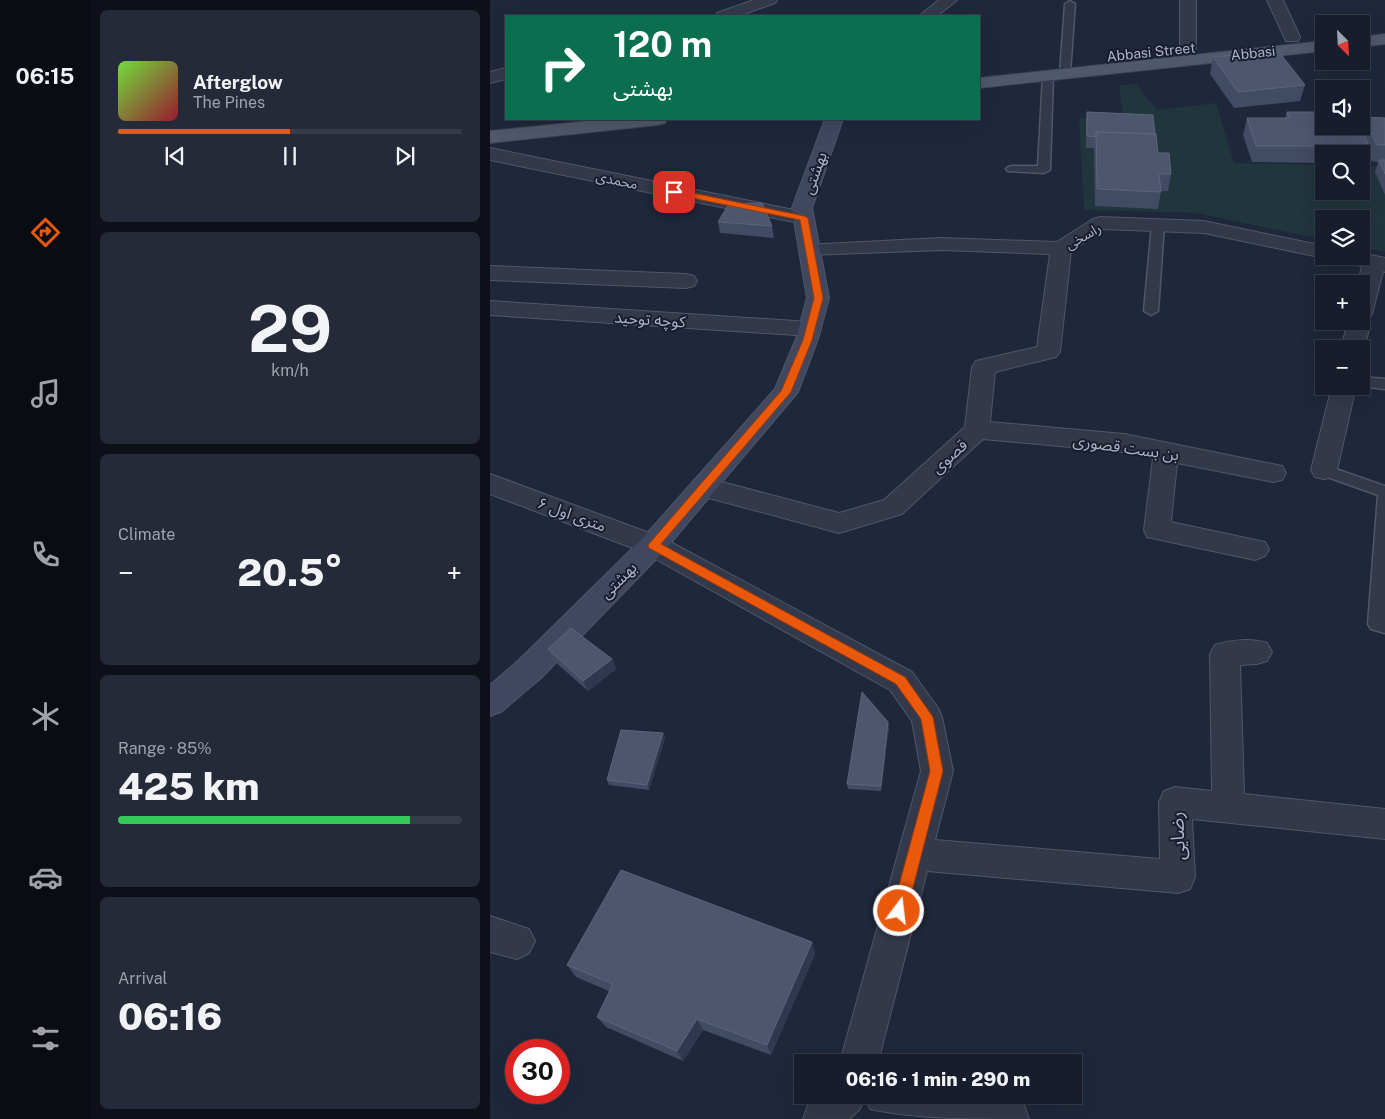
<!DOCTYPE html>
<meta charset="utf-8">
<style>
:root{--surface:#171d2c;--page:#242a38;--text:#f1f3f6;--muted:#9ea2a9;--line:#363b48;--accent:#ea580c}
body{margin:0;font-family:"Public Sans","Noto Sans Arabic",sans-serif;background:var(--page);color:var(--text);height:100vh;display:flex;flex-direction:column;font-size:19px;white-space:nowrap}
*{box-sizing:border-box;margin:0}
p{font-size:16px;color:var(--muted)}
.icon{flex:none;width:28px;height:28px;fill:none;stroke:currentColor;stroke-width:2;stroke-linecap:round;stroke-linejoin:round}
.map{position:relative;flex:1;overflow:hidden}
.drawer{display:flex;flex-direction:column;gap:10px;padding:10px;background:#0d1018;width:400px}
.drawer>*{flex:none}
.top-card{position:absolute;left:15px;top:15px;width:475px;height:105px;border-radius:0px;box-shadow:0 5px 20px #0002,0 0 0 1px var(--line);background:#0b6e4f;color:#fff;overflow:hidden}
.needle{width:32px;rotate:156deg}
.controls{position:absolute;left:825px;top:15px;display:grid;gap:10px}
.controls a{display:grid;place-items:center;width:55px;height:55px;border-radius:0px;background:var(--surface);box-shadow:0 5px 20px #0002,0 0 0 1px var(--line);font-size:25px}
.speed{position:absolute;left:15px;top:1039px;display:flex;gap:10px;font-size:25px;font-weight:700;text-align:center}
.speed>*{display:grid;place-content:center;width:65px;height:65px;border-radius:50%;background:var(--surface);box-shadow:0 5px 20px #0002,0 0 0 1px var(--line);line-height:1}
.speed .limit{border:8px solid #d22;background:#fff;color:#111}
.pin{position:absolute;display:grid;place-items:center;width:42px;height:42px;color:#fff;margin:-21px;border-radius:10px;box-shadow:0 2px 8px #0006}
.me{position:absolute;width:55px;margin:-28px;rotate:15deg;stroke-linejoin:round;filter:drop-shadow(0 0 4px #0008)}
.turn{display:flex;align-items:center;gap:18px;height:105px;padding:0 25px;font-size:22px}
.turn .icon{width:65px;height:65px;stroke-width:2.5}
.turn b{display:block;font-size:35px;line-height:42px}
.big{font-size:38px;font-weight:800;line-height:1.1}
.drawer .widget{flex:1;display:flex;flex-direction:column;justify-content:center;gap:8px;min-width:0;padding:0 18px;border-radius:8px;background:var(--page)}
.drawer .dial{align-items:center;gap:0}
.dial b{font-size:65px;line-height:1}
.song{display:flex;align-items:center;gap:15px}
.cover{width:60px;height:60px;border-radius:8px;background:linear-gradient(135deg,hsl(100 70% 55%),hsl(350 70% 35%))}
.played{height:5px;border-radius:2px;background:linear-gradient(90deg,var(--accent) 50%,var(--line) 50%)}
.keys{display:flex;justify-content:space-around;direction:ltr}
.heat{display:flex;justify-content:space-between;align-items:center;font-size:28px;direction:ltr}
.charge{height:8px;border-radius:4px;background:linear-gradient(90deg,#34c759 85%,var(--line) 0)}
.trip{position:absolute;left:304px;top:1054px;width:288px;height:50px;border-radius:0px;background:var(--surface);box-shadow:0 5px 20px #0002,0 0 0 1px var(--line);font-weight:800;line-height:50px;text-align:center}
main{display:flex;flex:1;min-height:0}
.tabs{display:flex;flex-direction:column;width:90px;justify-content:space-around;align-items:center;background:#090c12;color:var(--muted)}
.tabs .icon{width:35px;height:35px}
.tabs .current{color:var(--accent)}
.tabs b{font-size:22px;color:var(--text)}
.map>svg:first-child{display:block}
</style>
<main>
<nav class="tabs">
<b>06:15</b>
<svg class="icon current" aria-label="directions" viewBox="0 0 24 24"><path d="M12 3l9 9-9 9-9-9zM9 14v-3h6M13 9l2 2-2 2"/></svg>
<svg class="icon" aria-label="music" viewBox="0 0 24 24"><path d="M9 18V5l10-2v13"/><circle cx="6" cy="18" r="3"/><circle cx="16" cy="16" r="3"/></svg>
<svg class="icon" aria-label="phone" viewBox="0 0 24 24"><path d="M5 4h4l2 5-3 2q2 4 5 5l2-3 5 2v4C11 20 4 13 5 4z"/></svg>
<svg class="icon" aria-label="climate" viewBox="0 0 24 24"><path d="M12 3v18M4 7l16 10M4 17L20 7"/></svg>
<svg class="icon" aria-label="car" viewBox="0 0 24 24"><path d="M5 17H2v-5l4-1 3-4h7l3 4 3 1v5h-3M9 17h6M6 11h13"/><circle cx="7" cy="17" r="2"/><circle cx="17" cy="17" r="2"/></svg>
<svg class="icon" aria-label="filters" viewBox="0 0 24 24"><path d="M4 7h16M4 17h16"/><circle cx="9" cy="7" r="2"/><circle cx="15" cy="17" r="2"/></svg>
</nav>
<section class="drawer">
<div class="widget">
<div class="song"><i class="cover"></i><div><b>Afterglow</b><p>The Pines</p></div></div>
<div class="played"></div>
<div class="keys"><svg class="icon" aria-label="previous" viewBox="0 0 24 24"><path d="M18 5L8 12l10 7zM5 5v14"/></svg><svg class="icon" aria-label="pause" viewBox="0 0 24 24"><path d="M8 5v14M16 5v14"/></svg><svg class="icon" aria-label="next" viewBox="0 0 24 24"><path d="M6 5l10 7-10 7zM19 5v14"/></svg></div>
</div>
<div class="widget dial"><b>29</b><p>km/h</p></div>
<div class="widget"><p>Climate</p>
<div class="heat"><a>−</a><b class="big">20.5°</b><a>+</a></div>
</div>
<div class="widget"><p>Range · 85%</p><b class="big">425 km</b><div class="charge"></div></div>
<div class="widget"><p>Arrival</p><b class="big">06:16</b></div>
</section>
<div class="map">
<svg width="895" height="1119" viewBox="0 0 895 1119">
<rect width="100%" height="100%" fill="#1f273b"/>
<path fill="#21353c" d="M 646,84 L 667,110 L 726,103 L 744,163 L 834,165 L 834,191 L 871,191 L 871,166 L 895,167 L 895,252 L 871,247 L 871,219 L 834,219 L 834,240 L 706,213 L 594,210 L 589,118 L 633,117 L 629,85 Z"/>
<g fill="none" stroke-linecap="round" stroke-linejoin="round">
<defs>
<path id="service" d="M 580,1 L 585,4 L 580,73 L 575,76 L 570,73 L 575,4 Z
M 558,72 L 563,75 L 560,170 L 554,173 L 518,171 L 516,169 L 518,167 L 522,166 L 548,166 L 553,75 Z
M 668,221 L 674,225 L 668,311 L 661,315 L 654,311 L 662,225 Z
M 871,377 L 895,379 L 895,389 L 869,386 L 871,386 Z
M 834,465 L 895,486 L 895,633 L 881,629 L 878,624 L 888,495 L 829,474 L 826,470 L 829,466 Z"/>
<path id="minor" d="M 264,0 L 287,0 L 285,3 L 248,16 L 225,16 L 227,13 Z
M 449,0 L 467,0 L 447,16 L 429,16 Z
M 690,0 L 706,0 L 706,48 L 704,52 L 692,52 L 690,48 Z
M 777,0 L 793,0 L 810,37 L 808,41 L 796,41 Z
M 16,68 L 16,79 L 0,83 L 0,72 Z
M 0,148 L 314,212 L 321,214 L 324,218 L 321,222 L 314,224 L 0,160 Z
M 610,217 L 714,221 L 834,246 L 834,256 L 842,256 L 834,258 L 714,233 L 614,229 L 581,251 L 570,352 L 566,357 L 505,372 L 500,422 L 634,434 L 792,466 L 796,473 L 792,480 L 783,482 L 687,463 L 681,522 L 775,542 L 779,549 L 775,556 L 765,560 L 657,537 L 654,530 L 663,458 L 634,452 L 493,439 L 412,514 L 349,533 L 204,494 L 200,487 L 204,480 L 213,477 L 349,513 L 394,500 L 475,427 L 482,367 L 486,361 L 547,347 L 560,254 L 451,250 L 320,255 L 313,253 L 309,249 L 313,245 L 451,238 L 567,242 L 603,219 Z
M 871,253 L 895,258 L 895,272 L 893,271 L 882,314 L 879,319 L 880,321 L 875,349 L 871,354 L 871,349 L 851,349 L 858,321 L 871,321 L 871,284 L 868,284 L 872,266 L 847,261 L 845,256 L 871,256 Z
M 0,266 L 196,274 L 204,276 L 207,281 L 204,286 L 196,288 L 0,280 Z
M 0,301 L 320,322 L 328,324 L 331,329 L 328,334 L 320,336 L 0,315 Z
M 842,386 L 866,386 L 847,470 L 843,477 L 834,479 L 825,477 L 821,470 Z
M 0,474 L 173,538 L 422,672 L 448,708 L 452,717 L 463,771 L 445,840 L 670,859 L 669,802 L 674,791 L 685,787 L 722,791 L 720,654 L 725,645 C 741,640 761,638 777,643 L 782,652 L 777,661 L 767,664 L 750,665 L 754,794 L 895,809 L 895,839 L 702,819 L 705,877 L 700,889 L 688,893 L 437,871 L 388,1062 L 350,1062 L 431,771 L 422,721 L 400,690 L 153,552 L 0,494 Z
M 0,916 L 39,929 L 45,941 L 39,953 L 27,959 L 0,952 Z
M 329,1095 L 496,1095 L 520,1100 L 534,1105 L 539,1119 C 492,1119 423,1119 380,1109 L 375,1096 L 370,1109 L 359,1119 L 313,1119 L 318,1105 Z"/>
<path id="secondary" d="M 335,119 L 353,119 L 322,208 L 339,298 L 328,339 L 308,392 L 173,552 L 51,678 L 11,712 L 0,716 L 0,685 L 29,660 L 153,538 L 285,389 L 306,339 L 317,298 L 302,208 Z"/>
<path id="primary" d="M 895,34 L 895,44 L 871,47 L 871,37 Z
M 834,41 L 834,51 L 489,88 L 489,78 Z
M 118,119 L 177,119 L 175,123 L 168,125 L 0,143 L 0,131 Z"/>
</defs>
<use href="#service" stroke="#515669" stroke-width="3"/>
<use href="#minor" stroke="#515669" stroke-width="2"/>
<use href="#secondary" stroke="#515669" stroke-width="2"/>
<use href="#primary" stroke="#3c4255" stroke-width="2"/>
<use href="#service" fill="#33394b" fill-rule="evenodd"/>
<use href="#minor" fill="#33394b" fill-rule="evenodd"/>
<use href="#secondary" fill="#40475f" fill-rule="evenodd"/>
<use href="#primary" fill="#51586c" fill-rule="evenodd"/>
</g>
<path fill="#424b64" d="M 723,57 L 815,85 L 810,101 L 744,108 L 720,74 Z
M 597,112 L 665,134 L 668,153 L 681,174 L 678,191 L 671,191 L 668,209 L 605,206 L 604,148 L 596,148 L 596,123 Z
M 797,112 L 826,118 L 834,126 L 871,126 L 873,117 L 895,118 L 895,195 L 885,172 L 888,162 L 881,161 L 877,152 L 874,163 L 871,163 L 871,154 L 834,154 L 834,163 L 762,162 L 753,135 L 757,118 L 795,118 Z
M 228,222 L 282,226 L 284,238 L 230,233 Z
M 58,649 L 122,659 L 126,669 L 98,691 L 63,660 Z
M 398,722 L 399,727 L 391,791 L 358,789 L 357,784 Z
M 173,733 L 175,738 L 159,790 L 119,785 L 117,780 Z
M 322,942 L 325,954 L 281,1055 L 213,1030 L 193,1061 L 116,1027 L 107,1017 L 119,991 L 86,977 L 77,965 Z"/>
<path fill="#2f384f" d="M 122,659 L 126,669 L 98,691 L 93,681 Z
M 398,722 L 399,727 L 391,791 L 391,786 Z
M 173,733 L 175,738 L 159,790 L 157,785 Z
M 322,942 L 325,954 L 281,1055 L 277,1045 Z
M 207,1019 L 213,1030 L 193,1061 L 187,1051 Z"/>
<path fill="#4e566e" stroke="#5d657c" d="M 789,52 L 815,85 L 748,92 L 723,57 Z
M 597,112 L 663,115 L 665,134 L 606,132 L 606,137 L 597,136 Z
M 797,112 L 824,112 L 826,118 L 834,118 L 834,126 L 870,126 L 879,146 L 766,146 L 757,118 L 799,118 Z
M 873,117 L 895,118 L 895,145 L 887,145 Z
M 606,132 L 666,134 L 668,153 L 679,153 L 681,174 L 669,174 L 671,192 L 607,189 Z
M 889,160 L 895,160 L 895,174 Z
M 272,203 L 282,226 L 228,222 L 239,204 Z
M 81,628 L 122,659 L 93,681 L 58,649 Z
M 372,692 L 398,722 L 391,786 L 357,784 Z
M 131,730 L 173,733 L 157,785 L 117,780 Z
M 131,870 L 322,942 L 277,1045 L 207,1019 L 187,1051 L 107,1017 L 123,984 L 77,965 Z"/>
<path fill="#ea580c" stroke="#983908" d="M 184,189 L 314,216 L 318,218 L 333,298 L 322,340 L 301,392 L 171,544 L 415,677 L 443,717 L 453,771 L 417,911 L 414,916 L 409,918 L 404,916 L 402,911 L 440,771 L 431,719 L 406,684 L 159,548 L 158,545 L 291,391 L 313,340 L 324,298 L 310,220 L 182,194 L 182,190 Z"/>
<g text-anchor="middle" stroke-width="4" stroke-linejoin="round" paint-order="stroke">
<g font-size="14" fill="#aeb3c8" stroke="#181e30">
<text transform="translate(661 52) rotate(-6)" y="5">Abbasi Street</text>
<text transform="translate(763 53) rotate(-6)" y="5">Abbasi</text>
<text transform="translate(127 180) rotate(12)" y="5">محمدی</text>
<text transform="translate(593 236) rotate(-29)" y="5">راسخی</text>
</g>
<g font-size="16" fill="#aeb3c8" stroke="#181e30">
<text transform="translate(324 173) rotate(-70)" y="6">بهشتی</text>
<text transform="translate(160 319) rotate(4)" y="6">کوچه توحید</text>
<text transform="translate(636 447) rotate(8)" y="6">بن بست قصوری</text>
<text transform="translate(459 456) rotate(-42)" y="6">قصوی</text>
<text transform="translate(82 514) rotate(20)" y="6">۶ متری اول</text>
<text transform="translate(128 580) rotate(-45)" y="6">بهشتی</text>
</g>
<g font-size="19" fill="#aeb3c8" stroke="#181e30">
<text transform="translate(687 836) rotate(-93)" y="7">رضایی</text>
</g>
</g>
</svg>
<div class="controls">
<a><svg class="needle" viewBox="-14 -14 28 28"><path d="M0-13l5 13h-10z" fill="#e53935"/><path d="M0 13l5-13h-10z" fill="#9ea2a9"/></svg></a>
<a><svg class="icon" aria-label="sound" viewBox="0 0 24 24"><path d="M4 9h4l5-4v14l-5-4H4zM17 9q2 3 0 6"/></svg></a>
<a><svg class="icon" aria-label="search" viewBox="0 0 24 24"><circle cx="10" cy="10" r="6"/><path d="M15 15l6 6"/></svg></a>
<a><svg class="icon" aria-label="layers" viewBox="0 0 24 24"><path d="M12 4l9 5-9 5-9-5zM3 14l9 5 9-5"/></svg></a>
<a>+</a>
<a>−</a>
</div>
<div class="speed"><div class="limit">30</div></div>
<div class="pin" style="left:184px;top:192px;background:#d93025"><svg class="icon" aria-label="arrive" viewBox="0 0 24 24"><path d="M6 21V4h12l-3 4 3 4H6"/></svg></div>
<svg class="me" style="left:409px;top:911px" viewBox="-20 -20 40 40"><circle r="17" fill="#ea580c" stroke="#fff" stroke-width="3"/><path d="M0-11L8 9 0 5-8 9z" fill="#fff"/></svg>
<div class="trip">06:16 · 1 min · 290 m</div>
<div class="top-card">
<div class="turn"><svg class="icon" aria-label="right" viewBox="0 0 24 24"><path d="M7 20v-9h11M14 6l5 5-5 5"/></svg><div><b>120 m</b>بهشتی</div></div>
</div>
</div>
</main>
